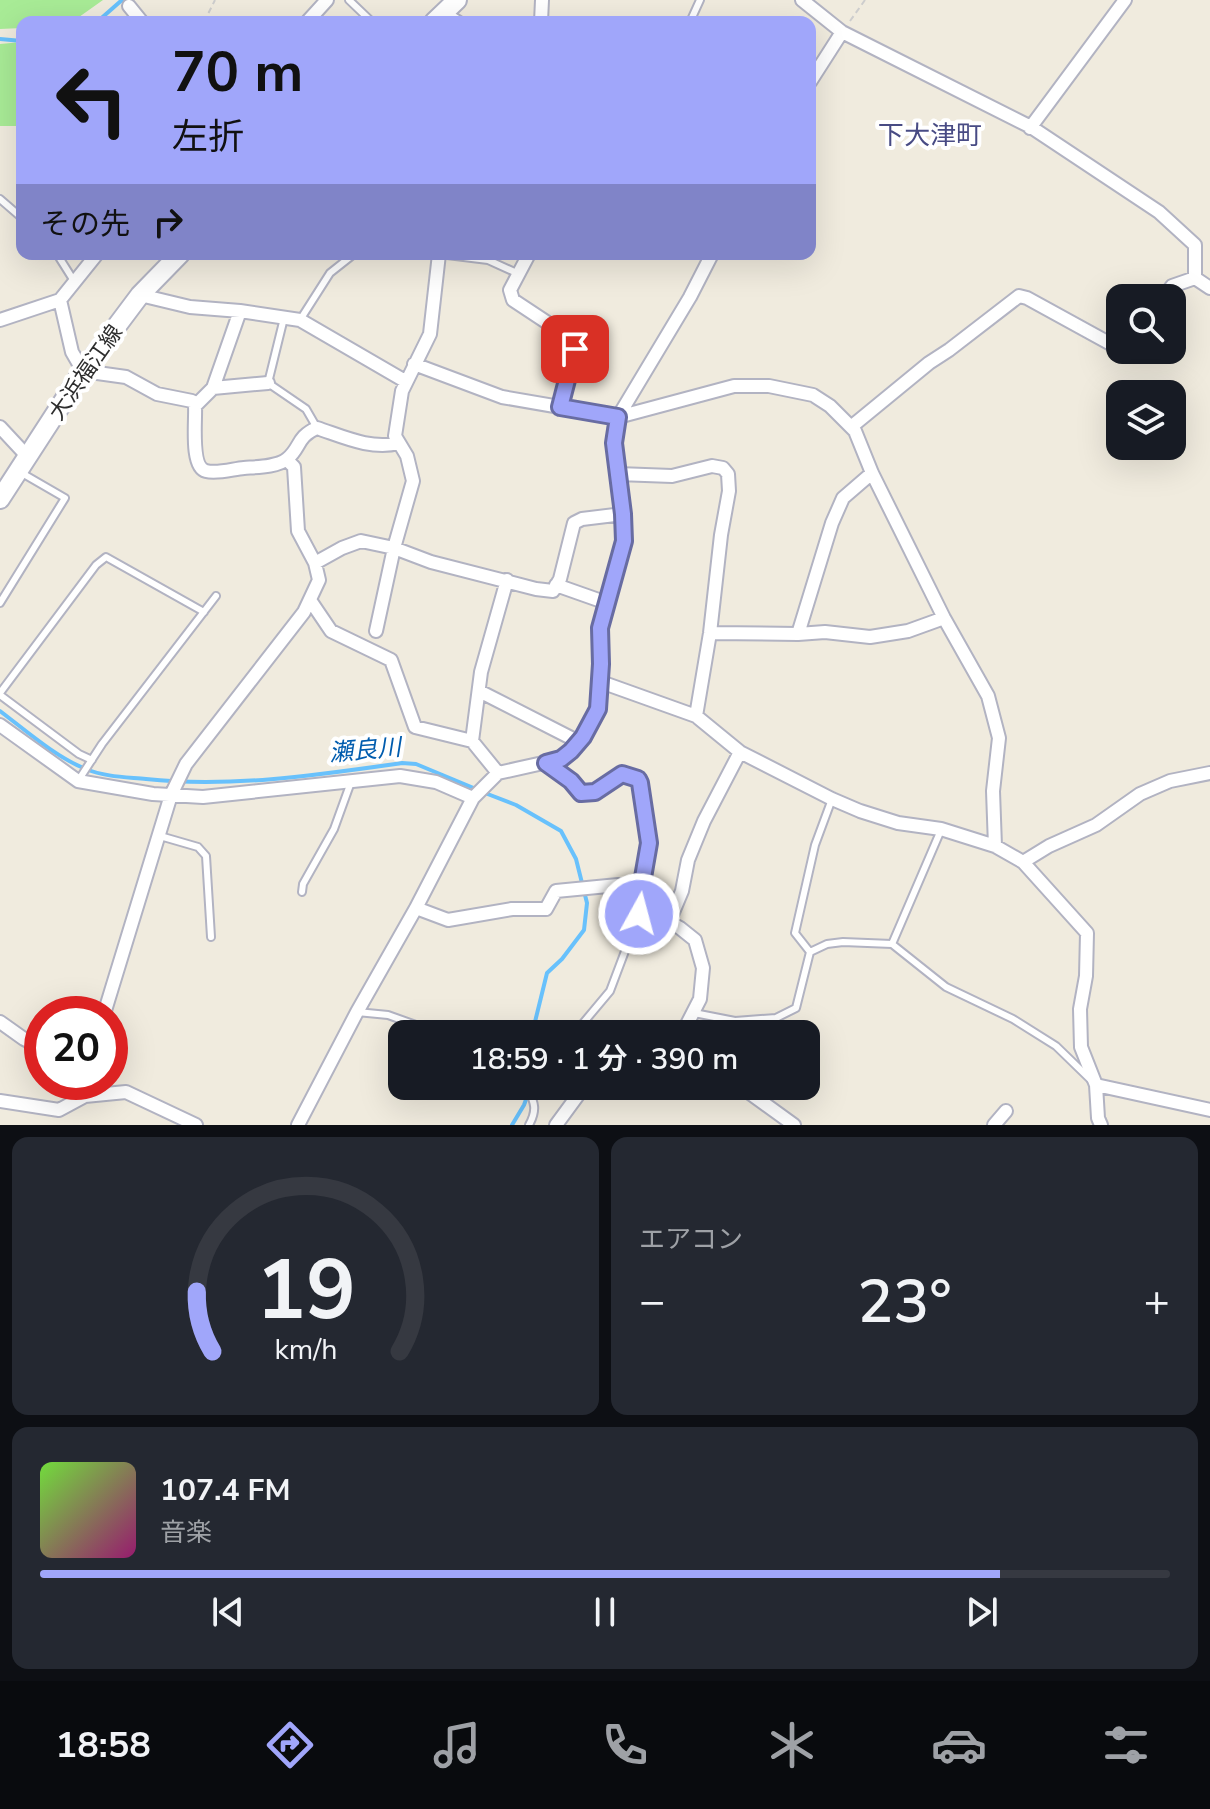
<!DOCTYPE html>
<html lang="ja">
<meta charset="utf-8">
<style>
:root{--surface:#171b24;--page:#242831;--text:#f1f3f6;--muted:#9ea1a6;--line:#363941;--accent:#a0a6fa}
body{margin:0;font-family:"Nunito Sans","Noto Sans JP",sans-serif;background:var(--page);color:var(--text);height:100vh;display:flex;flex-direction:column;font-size:30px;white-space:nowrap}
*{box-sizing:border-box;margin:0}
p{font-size:26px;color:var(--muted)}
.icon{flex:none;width:44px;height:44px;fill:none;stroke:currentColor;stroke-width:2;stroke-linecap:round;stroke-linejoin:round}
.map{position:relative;height:1125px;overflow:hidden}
.details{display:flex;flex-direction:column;gap:12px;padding:12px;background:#0d0f14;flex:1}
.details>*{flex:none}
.hud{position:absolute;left:16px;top:16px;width:800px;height:244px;border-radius:16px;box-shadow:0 8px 32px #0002;background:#a0a6fa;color:#111;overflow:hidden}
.tools{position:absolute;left:1106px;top:284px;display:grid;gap:16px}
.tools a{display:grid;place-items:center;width:80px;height:80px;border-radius:16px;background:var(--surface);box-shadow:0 8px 32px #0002;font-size:40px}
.speed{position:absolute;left:24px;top:996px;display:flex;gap:16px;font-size:40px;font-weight:700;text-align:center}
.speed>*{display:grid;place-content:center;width:104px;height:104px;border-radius:50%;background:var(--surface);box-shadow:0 8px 32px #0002;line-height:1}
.speed .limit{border:12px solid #d22;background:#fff;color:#111}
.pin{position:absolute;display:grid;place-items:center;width:68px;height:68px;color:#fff;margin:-34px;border-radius:16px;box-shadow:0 4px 12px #0006}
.me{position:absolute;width:88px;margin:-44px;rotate:7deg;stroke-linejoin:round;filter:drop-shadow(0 0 6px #0008)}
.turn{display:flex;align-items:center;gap:28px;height:168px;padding:0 24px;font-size:36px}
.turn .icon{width:104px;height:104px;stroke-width:2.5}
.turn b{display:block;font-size:56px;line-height:68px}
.then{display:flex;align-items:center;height:76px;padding:0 24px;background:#0003;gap:16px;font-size:30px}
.big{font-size:60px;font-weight:600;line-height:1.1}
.details .tile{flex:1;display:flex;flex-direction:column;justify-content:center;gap:12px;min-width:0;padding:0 28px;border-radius:16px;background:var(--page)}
.details .dial{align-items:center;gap:0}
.dial svg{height:208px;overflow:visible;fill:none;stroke:var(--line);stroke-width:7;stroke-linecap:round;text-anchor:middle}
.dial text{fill:var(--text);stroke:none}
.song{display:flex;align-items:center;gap:24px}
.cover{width:96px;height:96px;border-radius:12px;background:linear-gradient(135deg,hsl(100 70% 55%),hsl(320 70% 35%))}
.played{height:8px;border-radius:4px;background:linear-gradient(90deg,var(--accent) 85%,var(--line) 85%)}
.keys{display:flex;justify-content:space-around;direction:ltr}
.heat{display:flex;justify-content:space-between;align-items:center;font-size:44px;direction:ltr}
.details .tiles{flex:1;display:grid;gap:12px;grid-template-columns:1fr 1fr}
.tile:last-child{grid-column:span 2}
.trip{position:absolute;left:388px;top:1020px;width:432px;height:80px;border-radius:16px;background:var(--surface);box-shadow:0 8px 32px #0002;font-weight:600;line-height:80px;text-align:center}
.tabs{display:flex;height:128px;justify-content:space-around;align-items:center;background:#090b0e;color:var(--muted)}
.tabs .icon{width:56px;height:56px}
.tabs .active{color:var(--accent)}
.tabs b{font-size:36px;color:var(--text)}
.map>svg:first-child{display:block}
</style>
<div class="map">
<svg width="1210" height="1125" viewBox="0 0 1210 1125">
<rect width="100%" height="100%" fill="#f0ebde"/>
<path fill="#a8eb96" d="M 0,0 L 103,0 L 72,22 L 22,22 L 22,28 L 0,29 Z
M 22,42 L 22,126 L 0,126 L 0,44 Z"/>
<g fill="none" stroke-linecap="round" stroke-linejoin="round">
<path stroke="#68c1fc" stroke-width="4" d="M 97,22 L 122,0
M 0,39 L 22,41
M 0,711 C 25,730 57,758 86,769 C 105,777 126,777 146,779 C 231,788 318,775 402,763 L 416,764 L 476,789
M 485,793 L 516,805 L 561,831 L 576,859 L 587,903 L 584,930 L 562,959 L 547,973 L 532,1034
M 512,1125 L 524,1105 L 531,1086"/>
<defs>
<path id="service" d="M 349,0 L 372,22
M 449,13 L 463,22
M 690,22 L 700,0
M 0,199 L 22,218
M 57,254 L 74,281
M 439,254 L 488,260 L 519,274
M 284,318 L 268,383 L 306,409 L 317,428
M 300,320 L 330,273 L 354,254
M 0,603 L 65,498 L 20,472
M 0,693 L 96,565 L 106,557 L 204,612
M 0,695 L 79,754 L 92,760
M 78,781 L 102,744 L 216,596
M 160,836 L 198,847 L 206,856 L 211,937
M 302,892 L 303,884 L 334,829 L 351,782
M 892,944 L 941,830
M 810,952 L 795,933 L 815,845 L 832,799
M 357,1012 L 388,1015 L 441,1034
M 694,1013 L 735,1021 L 776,1018 L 796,1008 L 810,952 L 827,944 L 843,942 L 892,944 L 946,987 L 1013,1019 L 1056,1046 L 1091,1080
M 574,1034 L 610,991 L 639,914 L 641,892
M 527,1086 C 534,1102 538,1109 529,1125"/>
<path id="minor" d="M 802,0 L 842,32 L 1031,127 L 1159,212 L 1195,245 L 1195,278
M 129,6 L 142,22
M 307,22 L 327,0
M 541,22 L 542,0
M 810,82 L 842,32
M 1030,128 L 1125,0
M 97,254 L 60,300 L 72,352 L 83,371 L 126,377 L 157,394 L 192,401 L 195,406 C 196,420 190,467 206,471 C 217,474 233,469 244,468 C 257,467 277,467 287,459 C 301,448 296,437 317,428 C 344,437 371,450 399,443
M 529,254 L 510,290 L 513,300 L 575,341 L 575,349 L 560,407
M 140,295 L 190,307 L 240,311 L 300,320 L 405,381
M 1163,298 L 1172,286 L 1195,278 L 1210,288
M 0,320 L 60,300
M 414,364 L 502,397 L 618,417 L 734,386 L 769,386 L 813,395 L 830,406 L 855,431 L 872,473 L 944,618 L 988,696 L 999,738 L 993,791 L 995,846
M 213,388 L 268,383
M 195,406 L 213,388 L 240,311
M 0,427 L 27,456
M 851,427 L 929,363 L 949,350 L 1019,296 L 1027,298 L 1109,343 L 1120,344
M 618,474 L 672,476 L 712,466 L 723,468 L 728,474 L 729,491 L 721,535 L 710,633 L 696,716
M 315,563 L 342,548 L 361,541 L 394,548 L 431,562 L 536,589 L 553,591 L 560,579 L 574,523 L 582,519 L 623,514
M 556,585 L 607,603
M 310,600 L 331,631 L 391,660 L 415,727 L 472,741 L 498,773
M 376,631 L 394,548 L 413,481 L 407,456 L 395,436 L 402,391 L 430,334 L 439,254
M 710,633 L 798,634 L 825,632 L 870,637 L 908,631 L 944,618
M 798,634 L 832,523 L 843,498 L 872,473
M 601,682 L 696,716 L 740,752 L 832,799 L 860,811 L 898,823 L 941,829 L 995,846 L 1023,862 L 1087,933 L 1086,976 L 1080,1009 L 1081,1047 L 1096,1085 L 1098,1118 L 1101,1125
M 479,691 L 579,742
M 0,725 L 78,781 L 153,794 L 203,797 L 400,776 L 436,782 L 473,798
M 472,741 L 481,672 L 507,580
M 546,763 L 571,781 L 581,793 L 595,792 L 622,774 L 638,779 L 640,783 L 649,843 L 641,889 L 660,917 L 680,928 L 695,940 L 703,968 L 700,999 L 682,1034
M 1023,862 L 1049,846 L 1096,825 L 1140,794 L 1170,781 L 1210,773
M 416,908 L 448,920 L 512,909 L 546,909 L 556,891 L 618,885 L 641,889
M 669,922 L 682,891 L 688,860 L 704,821 L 740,752
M 104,1014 L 171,795 L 186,764 L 304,612 L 319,580 L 315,563 L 298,531 L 294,467 L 287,460
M 0,1022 L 24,1039 L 42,1048
M 1096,1085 L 1210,1110
M 740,1086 L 794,1125
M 85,1096 L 126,1092 L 196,1125
M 0,1101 L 59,1110 L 85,1096 L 87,1082
M 298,1125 L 357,1012 L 416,908 L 473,798 L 498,773 L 561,759 L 571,751 L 583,737 L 598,709 L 601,664 L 600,628 L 624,541 L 623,514 L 614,443 L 618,417 L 690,297 L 712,254
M 556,1125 L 581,1091 L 598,1086
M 994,1125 L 1006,1111"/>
<path id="secondary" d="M 434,22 L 457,0
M 0,499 L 83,371 L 140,295 L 180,254"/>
</defs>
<use href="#service" stroke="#b2b3c2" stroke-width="10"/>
<use href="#minor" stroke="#b2b3c2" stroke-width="16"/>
<use href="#secondary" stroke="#b2b3c2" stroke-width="22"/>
<path stroke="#cdcdcd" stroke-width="2" stroke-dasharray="6 4" stroke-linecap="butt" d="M 850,21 L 865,0
M 204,22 L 215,0"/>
<use href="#service" stroke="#fff" stroke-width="6"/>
<use href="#minor" stroke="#fff" stroke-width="12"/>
<use href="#secondary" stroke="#fff" stroke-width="18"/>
</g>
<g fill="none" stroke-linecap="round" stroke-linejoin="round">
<defs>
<path id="route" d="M 575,349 L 560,407 L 618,417 L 614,443 L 623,514 L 624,541 L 600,628 L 601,664 L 598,709 L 583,737 L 571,751 L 561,759 L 546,763 L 571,781 L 581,793 L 595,792 L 622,774 L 638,779 L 640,783 L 649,843 L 641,889 L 639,914"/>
</defs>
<use href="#route" stroke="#686ca2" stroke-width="20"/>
<use href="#route" stroke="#a0a6fa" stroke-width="14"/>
</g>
<g text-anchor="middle" stroke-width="8" stroke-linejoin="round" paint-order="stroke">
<g font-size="22" fill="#2d2d2d" stroke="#fff">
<text transform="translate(85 372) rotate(-55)" y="8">大浜福江線</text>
</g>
<g font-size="24" font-style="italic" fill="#005cae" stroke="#fff">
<text transform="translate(365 750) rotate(-5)" y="8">瀬良川</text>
</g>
<g font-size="26" fill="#484b84" stroke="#fff">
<text x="930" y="144">下大津町</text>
</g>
</g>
</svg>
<div class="tools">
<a><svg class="icon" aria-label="search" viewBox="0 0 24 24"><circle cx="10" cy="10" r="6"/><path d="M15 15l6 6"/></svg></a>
<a><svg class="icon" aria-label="layers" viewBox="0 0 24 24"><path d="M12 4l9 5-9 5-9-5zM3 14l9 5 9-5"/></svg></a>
</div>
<div class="speed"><div class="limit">20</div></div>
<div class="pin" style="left:575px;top:349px;background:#d93025"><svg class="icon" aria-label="arrive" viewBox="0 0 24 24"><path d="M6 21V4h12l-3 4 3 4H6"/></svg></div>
<svg class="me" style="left:639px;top:914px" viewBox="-20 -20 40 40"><circle r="17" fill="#a0a6fa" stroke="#fff" stroke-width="3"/><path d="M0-11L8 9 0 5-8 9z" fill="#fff"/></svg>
<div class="trip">18:59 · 1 分 · 390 m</div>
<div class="hud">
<div class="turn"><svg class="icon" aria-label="left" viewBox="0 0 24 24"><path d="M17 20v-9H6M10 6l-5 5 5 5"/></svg><div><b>70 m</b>左折</div></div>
<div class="then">その先<svg class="icon" aria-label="right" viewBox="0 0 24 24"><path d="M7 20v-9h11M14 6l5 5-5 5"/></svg></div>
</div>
</div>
<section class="details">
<div class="tiles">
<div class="tile dial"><svg viewBox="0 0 100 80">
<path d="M14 69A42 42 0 1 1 86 69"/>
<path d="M14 69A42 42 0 0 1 8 46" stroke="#a0a6fa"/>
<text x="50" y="56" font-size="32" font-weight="700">19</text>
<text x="50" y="72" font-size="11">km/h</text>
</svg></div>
<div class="tile"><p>エアコン</p>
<div class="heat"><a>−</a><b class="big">23°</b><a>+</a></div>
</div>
<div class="tile">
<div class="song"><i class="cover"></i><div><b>107.4 FM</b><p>音楽</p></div></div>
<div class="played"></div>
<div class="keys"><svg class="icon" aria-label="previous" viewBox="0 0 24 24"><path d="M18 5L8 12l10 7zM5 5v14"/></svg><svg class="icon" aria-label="pause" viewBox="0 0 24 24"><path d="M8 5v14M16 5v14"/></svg><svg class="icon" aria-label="next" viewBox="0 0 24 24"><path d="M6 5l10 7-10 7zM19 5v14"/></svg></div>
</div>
</div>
</section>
<nav class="tabs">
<b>18:58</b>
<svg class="icon active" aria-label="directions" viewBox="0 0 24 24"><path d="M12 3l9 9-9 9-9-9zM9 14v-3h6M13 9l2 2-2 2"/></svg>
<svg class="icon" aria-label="music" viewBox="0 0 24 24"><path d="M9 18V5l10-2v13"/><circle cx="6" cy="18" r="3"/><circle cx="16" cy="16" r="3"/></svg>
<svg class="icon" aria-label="phone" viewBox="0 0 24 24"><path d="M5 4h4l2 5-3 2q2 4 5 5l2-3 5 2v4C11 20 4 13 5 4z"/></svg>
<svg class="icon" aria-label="climate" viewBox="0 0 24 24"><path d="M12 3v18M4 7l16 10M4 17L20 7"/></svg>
<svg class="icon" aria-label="car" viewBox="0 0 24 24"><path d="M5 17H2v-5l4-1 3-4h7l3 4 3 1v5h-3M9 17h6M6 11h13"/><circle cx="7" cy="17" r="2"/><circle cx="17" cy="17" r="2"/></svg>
<svg class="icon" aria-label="filters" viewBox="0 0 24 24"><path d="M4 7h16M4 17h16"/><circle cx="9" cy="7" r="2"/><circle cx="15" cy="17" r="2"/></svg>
</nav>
